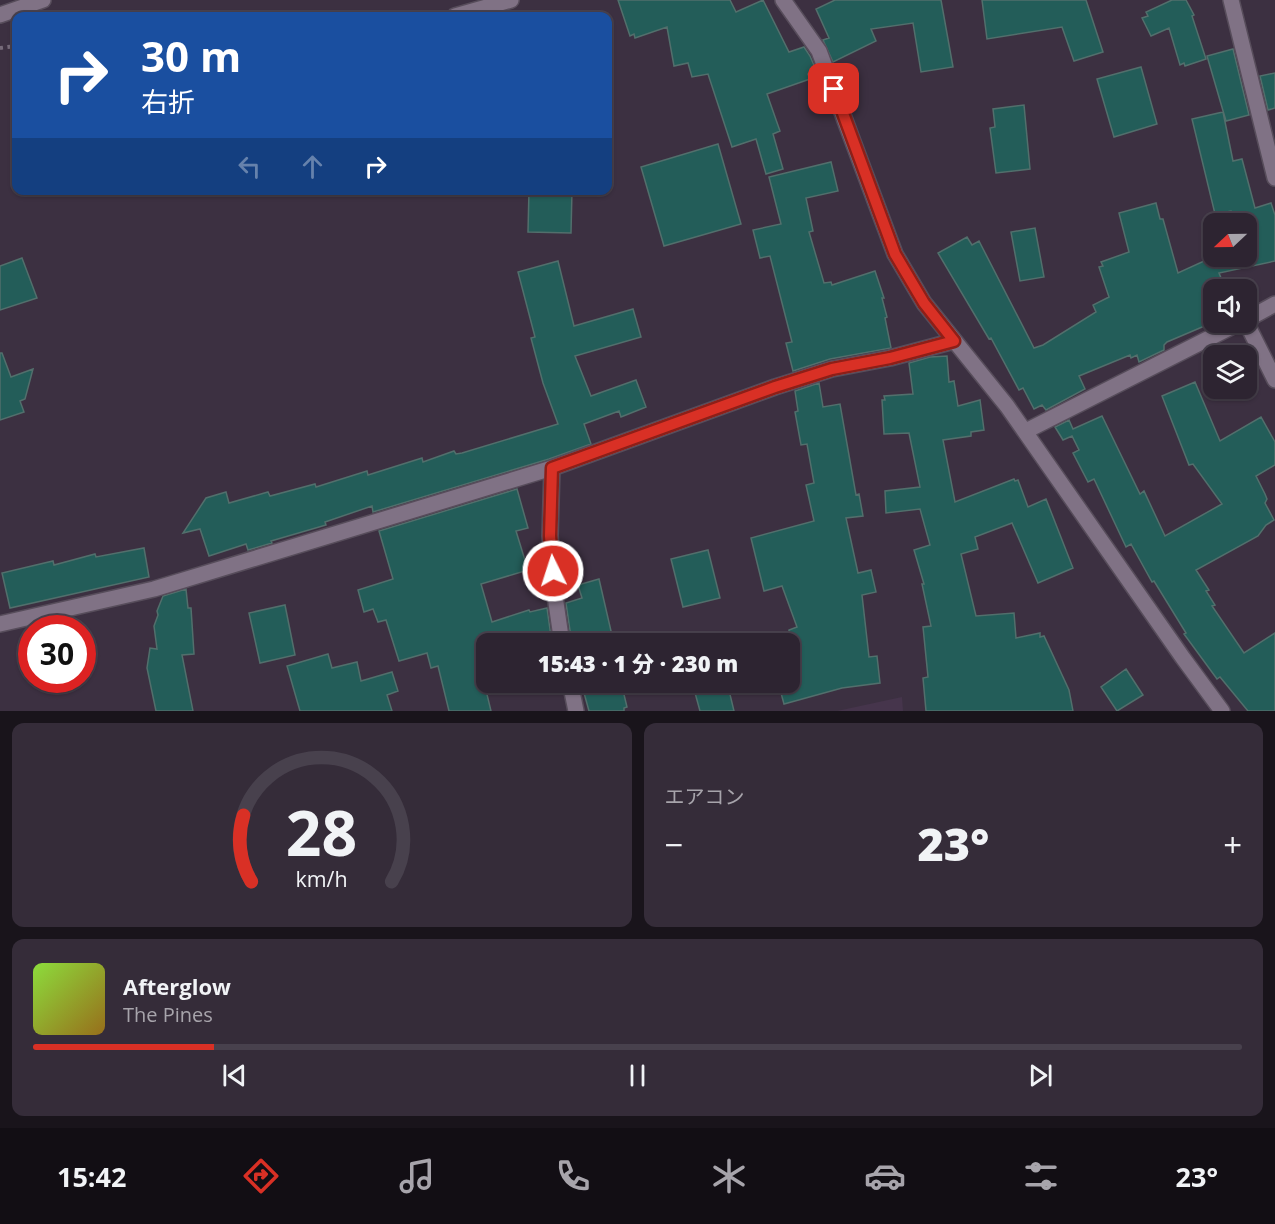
<!DOCTYPE html>
<html lang="ja">
<meta charset="utf-8">
<style>
:root{--surface:#2d2431;--page:#352c39;--text:#f1f3f6;--muted:#a7a4ab;--line:#48414d;--accent:#d93025}
body{margin:0;font-family:"Open Sans","Noto Sans JP",sans-serif;background:var(--page);color:var(--text);height:100vh;display:flex;flex-direction:column;font-size:22px;white-space:nowrap}
*{box-sizing:border-box;margin:0}
p{font-size:20px;color:var(--muted)}
.icon{flex:none;width:33px;height:33px;fill:none;stroke:currentColor;stroke-width:2;stroke-linecap:round;stroke-linejoin:round}
.map{position:relative;height:711px;overflow:hidden}
.panel{display:flex;flex-direction:column;gap:12px;padding:12px;background:#19141b;flex:1}
.panel>*{flex:none}
.guide{position:absolute;left:12px;top:12px;width:600px;height:183px;border-radius:12px;box-shadow:0 2px 4px #0004,0 0 0 2px var(--line);background:#1a4fa0;color:#fff;overflow:hidden}
.needle{width:39px;rotate:248deg}
.fabs{position:absolute;left:1203px;top:213px;display:grid;gap:12px}
.fabs a{display:grid;place-items:center;width:54px;height:54px;border-radius:12px;background:var(--surface);box-shadow:0 2px 4px #0004,0 0 0 2px var(--line);font-size:30px}
.speed{position:absolute;left:18px;top:615px;display:flex;gap:12px;font-size:30px;font-weight:700;text-align:center}
.speed>*{display:grid;place-content:center;width:78px;height:78px;border-radius:50%;background:var(--surface);box-shadow:0 2px 4px #0004,0 0 0 2px var(--line);line-height:1}
.speed .limit{border:9px solid #d22;background:#fff;color:#111}
.pin{position:absolute;display:grid;place-items:center;width:51px;height:51px;color:#fff;margin:-26px;border-radius:12px;box-shadow:0 3px 9px #0006}
.me{position:absolute;width:66px;margin:-33px;rotate:356deg;stroke-linejoin:round;filter:drop-shadow(0 0 4px #0008)}
.turn{display:flex;align-items:center;gap:21px;height:126px;padding:0 30px;font-size:27px}
.turn .icon{width:78px;height:78px;stroke-width:2.5}
.turn b{display:block;font-size:42px;line-height:51px}
.lanes{display:flex;align-items:center;height:57px;padding:0 30px;background:#0003;justify-content:center;gap:30px;direction:ltr}
.lanes .off{opacity:.35}
.big{font-size:45px;font-weight:800;line-height:1.1}
.panel .widget{flex:1;display:flex;flex-direction:column;justify-content:center;gap:9px;min-width:0;padding:0 21px;border-radius:12px;background:var(--page)}
.panel .dial{align-items:center;gap:0}
.dial svg{height:156px;overflow:visible;fill:none;stroke:var(--line);stroke-width:7;stroke-linecap:round;text-anchor:middle}
.dial text{fill:var(--text);stroke:none}
.song{display:flex;align-items:center;gap:18px}
.cover{width:72px;height:72px;border-radius:9px;background:linear-gradient(135deg,hsl(90 70% 55%),hsl(40 70% 35%))}
.played{height:6px;border-radius:3px;background:linear-gradient(90deg,var(--accent) 15%,var(--line) 15%)}
.keys{display:flex;justify-content:space-around;direction:ltr}
.heat{display:flex;justify-content:space-between;align-items:center;font-size:33px;direction:ltr}
.panel .tiles{flex:1;display:grid;gap:12px;grid-template-columns:1fr 1fr}
.widget:last-child{grid-column:span 2}
.trip{position:absolute;left:476px;top:633px;width:324px;height:60px;border-radius:12px;background:var(--surface);box-shadow:0 2px 4px #0004,0 0 0 2px var(--line);font-weight:800;line-height:60px;text-align:center}
.menu{display:flex;height:96px;justify-content:space-around;align-items:center;background:#120e14;color:var(--muted)}
.menu .icon{width:42px;height:42px}
.menu .on{color:var(--accent)}
.menu b{font-size:27px;color:var(--text)}
.map>svg:first-child{display:block}
</style>
<div class="map">
<svg width="1275" height="711" viewBox="0 0 1275 711">
<rect width="100%" height="100%" fill="#3c3041"/>
<path fill="#46354c" d="M 902,697 L 903,711 L 837,711 Z"/>
<path fill="#235d59" stroke="#526f6c" stroke-width="1.5" d="M 618,0 L 730,0 L 736,12 L 763,0 L 789,52 L 804,47 L 810,56 L 816,70 L 808,74 L 810,79 L 767,94 L 780,131 L 773,134 L 783,169 L 766,174 L 756,139 L 732,147 L 708,74 L 692,77 L 688,63 L 674,66 L 667,27 L 635,38 L 634,34 L 630,36 Z
M 835,0 L 941,0 L 953,67 L 921,72 L 913,23 L 871,29 L 876,41 L 833,62 L 823,40 L 829,38 L 816,9 Z
M 982,0 L 1086,0 L 1103,52 L 1074,61 L 1062,27 L 987,39 Z
M 1172,0 L 1186,0 L 1194,15 L 1192,16 L 1206,59 L 1185,66 L 1184,63 L 1180,65 L 1169,28 L 1151,36 L 1142,18 L 1148,16 L 1146,12 Z
M 1233,49 L 1249,115 L 1226,121 L 1207,56 Z
M 1141,67 L 1157,124 L 1114,137 L 1097,79 Z
M 1275,73 L 1275,108 L 1268,110 L 1260,76 Z
M 1024,105 L 1030,169 L 996,173 L 990,128 L 995,127 L 993,109 Z
M 1223,112 L 1233,161 L 1242,159 L 1255,208 L 1271,203 L 1275,215 L 1275,261 L 1219,273 L 1226,290 L 1214,290 L 1214,322 L 1167,342 L 1164,345 L 1164,350 L 1139,362 L 1137,355 L 1131,358 L 1130,355 L 1079,376 L 1085,389 L 1046,410 L 1042,405 L 1034,409 L 1023,388 L 1019,390 L 991,338 L 989,339 L 938,253 L 967,237 L 972,245 L 979,241 L 1034,348 L 1043,345 L 1096,312 L 1093,305 L 1109,297 L 1099,267 L 1103,266 L 1101,262 L 1129,252 L 1119,213 L 1156,203 L 1160,219 L 1163,219 L 1178,273 L 1215,256 L 1246,256 L 1246,224 L 1234,224 L 1231,211 L 1215,214 L 1192,119 Z
M 718,144 L 741,224 L 664,246 L 641,167 Z
M 831,162 L 838,191 L 806,198 L 813,231 L 809,232 L 824,283 L 831,282 L 832,285 L 875,271 L 884,298 L 882,298 L 887,317 L 885,318 L 891,348 L 830,359 L 793,371 L 786,343 L 792,342 L 770,256 L 760,258 L 753,230 L 781,224 L 769,177 Z
M 529,190 L 572,190 L 571,233 L 528,232 Z
M 1035,228 L 1044,277 L 1020,281 L 1011,232 Z
M 22,258 L 37,298 L 0,310 L 0,266 Z
M 558,261 L 574,326 L 633,309 L 641,337 L 575,356 L 591,396 L 636,380 L 646,407 L 621,417 L 619,411 L 584,424 L 591,444 L 549,459 L 373,512 L 372,506 L 325,522 L 326,525 L 271,541 L 272,543 L 248,550 L 246,544 L 209,556 L 200,529 L 183,533 L 206,498 L 226,492 L 229,503 L 268,492 L 270,496 L 315,484 L 316,487 L 367,471 L 368,475 L 422,458 L 423,462 L 454,451 L 456,454 L 462,453 L 558,424 L 543,383 L 531,338 L 535,337 L 518,272 Z
M 0,353 L 2,353 L 11,377 L 33,369 L 25,399 L 20,401 L 24,412 L 0,420 Z
M 947,356 L 949,382 L 954,381 L 958,406 L 980,400 L 984,430 L 971,432 L 971,436 L 943,440 L 955,502 L 1014,479 L 1015,481 L 1018,480 L 1028,507 L 1046,499 L 1073,568 L 1038,583 L 1012,523 L 975,537 L 978,549 L 961,554 L 976,616 L 1014,613 L 1016,638 L 1040,633 L 1040,637 L 1044,636 L 1069,690 L 1073,711 L 926,711 L 923,678 L 928,677 L 923,627 L 931,626 L 922,584 L 924,584 L 914,550 L 930,545 L 920,509 L 886,513 L 885,491 L 920,487 L 909,433 L 884,434 L 882,400 L 885,400 L 884,396 L 913,394 L 909,363 L 930,357 Z
M 1195,382 L 1220,441 L 1261,417 L 1275,442 L 1275,465 L 1256,476 L 1265,494 L 1267,499 L 1265,503 L 1274,520 L 1266,525 L 1258,536 L 1196,570 L 1209,590 L 1206,591 L 1215,605 L 1212,606 L 1244,653 L 1275,633 L 1275,711 L 1248,711 L 1220,677 L 1217,679 L 1184,634 L 1186,633 L 1154,581 L 1152,582 L 1131,544 L 1126,547 L 1094,479 L 1088,482 L 1073,453 L 1079,450 L 1072,436 L 1063,440 L 1055,427 L 1069,420 L 1073,429 L 1102,416 L 1140,494 L 1144,491 L 1165,536 L 1222,504 L 1193,464 L 1189,465 L 1162,396 Z
M 819,383 L 823,407 L 840,404 L 856,495 L 859,494 L 863,516 L 846,518 L 858,573 L 871,570 L 876,592 L 862,595 L 869,657 L 877,656 L 880,683 L 842,688 L 784,704 L 778,682 L 789,682 L 789,630 L 797,627 L 782,586 L 764,591 L 751,538 L 814,521 L 806,485 L 814,483 L 807,444 L 801,445 L 795,412 L 798,411 L 795,391 Z
M 517,489 L 528,528 L 516,531 L 528,570 L 481,584 L 492,622 L 529,610 L 530,612 L 547,608 L 552,644 L 477,644 L 479,652 L 477,653 L 491,711 L 449,711 L 438,666 L 431,668 L 427,653 L 399,661 L 386,620 L 378,622 L 373,609 L 364,612 L 358,590 L 393,579 L 379,531 Z
M 144,548 L 149,577 L 10,608 L 2,573 L 53,561 L 54,565 L 95,554 L 96,557 Z
M 708,550 L 720,598 L 683,607 L 671,559 Z
M 599,579 L 614,644 L 572,644 L 566,603 L 582,598 L 578,585 Z
M 186,589 L 188,608 L 191,608 L 194,654 L 182,655 L 193,711 L 156,711 L 147,668 L 150,648 L 157,649 L 154,626 L 158,615 L 157,611 L 163,596 Z
M 285,605 L 295,655 L 260,663 L 249,613 Z
M 328,654 L 332,668 L 357,662 L 361,681 L 392,672 L 398,691 L 387,695 L 392,711 L 300,711 L 287,666 Z
M 1126,669 L 1143,695 L 1117,711 L 1101,687 Z
M 581,682 L 621,682 L 627,707 L 624,708 L 624,711 L 589,711 Z
M 692,682 L 727,682 L 734,711 L 700,711 Z"/>
<g fill="none" stroke-linecap="round" stroke-linejoin="round">
<defs>
<path id="minor" d="M 783,0 L 819,51 L 895,254 L 924,303 L 1007,406 L 1183,658 L 1222,711
M 1231,0 L 1275,178
M 0,15 L 43,0
M 455,16 L 511,0
M 1246,320 L 1275,304
M 1246,322 L 1275,380
M 1026,431 L 1241,322
M 552,468 L 550,536 L 554,589 L 562,644
M 0,624 L 154,589 L 552,468 L 775,387 L 832,369 L 890,358 L 954,341
M 570,682 L 576,711"/>
</defs>
<use href="#minor" stroke="#574d5b" stroke-width="18"/>
<path stroke="#766b7a" stroke-width="4" stroke-dasharray="3 4.5" stroke-linecap="butt" d="M 0,48 L 16,46"/>
<use href="#minor" stroke="#807285" stroke-width="15"/>
</g>
<g fill="none" stroke-linecap="round" stroke-linejoin="round">
<defs>
<path id="route" d="M 553,571 L 550,536 L 552,468 L 775,387 L 832,369 L 890,358 L 954,341 L 924,303 L 895,254 L 834,89"/>
</defs>
<use href="#route" stroke="#8d1f18" stroke-width="15"/>
<use href="#route" stroke="#d93025" stroke-width="10"/>
</g>
</svg>
<div class="fabs">
<a><svg class="needle" viewBox="-14 -14 28 28"><path d="M0-13l5 13h-10z" fill="#e53935"/><path d="M0 13l5-13h-10z" fill="#a7a4ab"/></svg></a>
<a><svg class="icon" aria-label="sound" viewBox="0 0 24 24"><path d="M4 9h4l5-4v14l-5-4H4zM17 9q2 3 0 6"/></svg></a>
<a><svg class="icon" aria-label="layers" viewBox="0 0 24 24"><path d="M12 4l9 5-9 5-9-5zM3 14l9 5 9-5"/></svg></a>
</div>
<div class="speed"><div class="limit">30</div></div>
<div class="pin" style="left:834px;top:89px;background:#d93025"><svg class="icon" aria-label="arrive" viewBox="0 0 24 24"><path d="M6 21V4h12l-3 4 3 4H6"/></svg></div>
<svg class="me" style="left:553px;top:571px" viewBox="-20 -20 40 40"><circle r="17" fill="#d93025" stroke="#fff" stroke-width="3"/><path d="M0-11L8 9 0 5-8 9z" fill="#fff"/></svg>
<div class="trip">15:43 · 1 分 · 230 m</div>
<div class="guide">
<div class="turn"><svg class="icon" aria-label="right" viewBox="0 0 24 24"><path d="M7 20v-9h11M14 6l5 5-5 5"/></svg><div><b>30 m</b>右折</div></div>
<div class="lanes"><svg class="icon off" aria-label="left" viewBox="0 0 24 24"><path d="M17 20v-9H6M10 6l-5 5 5 5"/></svg><svg class="icon off" aria-label="ahead" viewBox="0 0 24 24"><path d="M12 20V5M6 11l6-6 6 6"/></svg><svg class="icon" aria-label="right" viewBox="0 0 24 24"><path d="M7 20v-9h11M14 6l5 5-5 5"/></svg></div>
</div>
</div>
<section class="panel">
<div class="tiles">
<div class="widget dial"><svg viewBox="0 0 100 80">
<path d="M14 69A42 42 0 1 1 86 69"/>
<path d="M14 69A42 42 0 0 1 10 35" stroke="#d93025"/>
<text x="50" y="56" font-size="32" font-weight="700">28</text>
<text x="50" y="72" font-size="11">km/h</text>
</svg></div>
<div class="widget"><p>エアコン</p>
<div class="heat"><a>−</a><b class="big">23°</b><a>+</a></div>
</div>
<div class="widget">
<div class="song"><i class="cover"></i><div><b>Afterglow</b><p>The Pines</p></div></div>
<div class="played"></div>
<div class="keys"><svg class="icon" aria-label="previous" viewBox="0 0 24 24"><path d="M18 5L8 12l10 7zM5 5v14"/></svg><svg class="icon" aria-label="pause" viewBox="0 0 24 24"><path d="M8 5v14M16 5v14"/></svg><svg class="icon" aria-label="next" viewBox="0 0 24 24"><path d="M6 5l10 7-10 7zM19 5v14"/></svg></div>
</div>
</div>
</section>
<nav class="menu">
<b>15:42</b>
<svg class="icon on" aria-label="directions" viewBox="0 0 24 24"><path d="M12 3l9 9-9 9-9-9zM9 14v-3h6M13 9l2 2-2 2"/></svg>
<svg class="icon" aria-label="music" viewBox="0 0 24 24"><path d="M9 18V5l10-2v13"/><circle cx="6" cy="18" r="3"/><circle cx="16" cy="16" r="3"/></svg>
<svg class="icon" aria-label="phone" viewBox="0 0 24 24"><path d="M5 4h4l2 5-3 2q2 4 5 5l2-3 5 2v4C11 20 4 13 5 4z"/></svg>
<svg class="icon" aria-label="climate" viewBox="0 0 24 24"><path d="M12 3v18M4 7l16 10M4 17L20 7"/></svg>
<svg class="icon" aria-label="car" viewBox="0 0 24 24"><path d="M5 17H2v-5l4-1 3-4h7l3 4 3 1v5h-3M9 17h6M6 11h13"/><circle cx="7" cy="17" r="2"/><circle cx="17" cy="17" r="2"/></svg>
<svg class="icon" aria-label="filters" viewBox="0 0 24 24"><path d="M4 7h16M4 17h16"/><circle cx="9" cy="7" r="2"/><circle cx="15" cy="17" r="2"/></svg>
<b>23°</b>
</nav>
